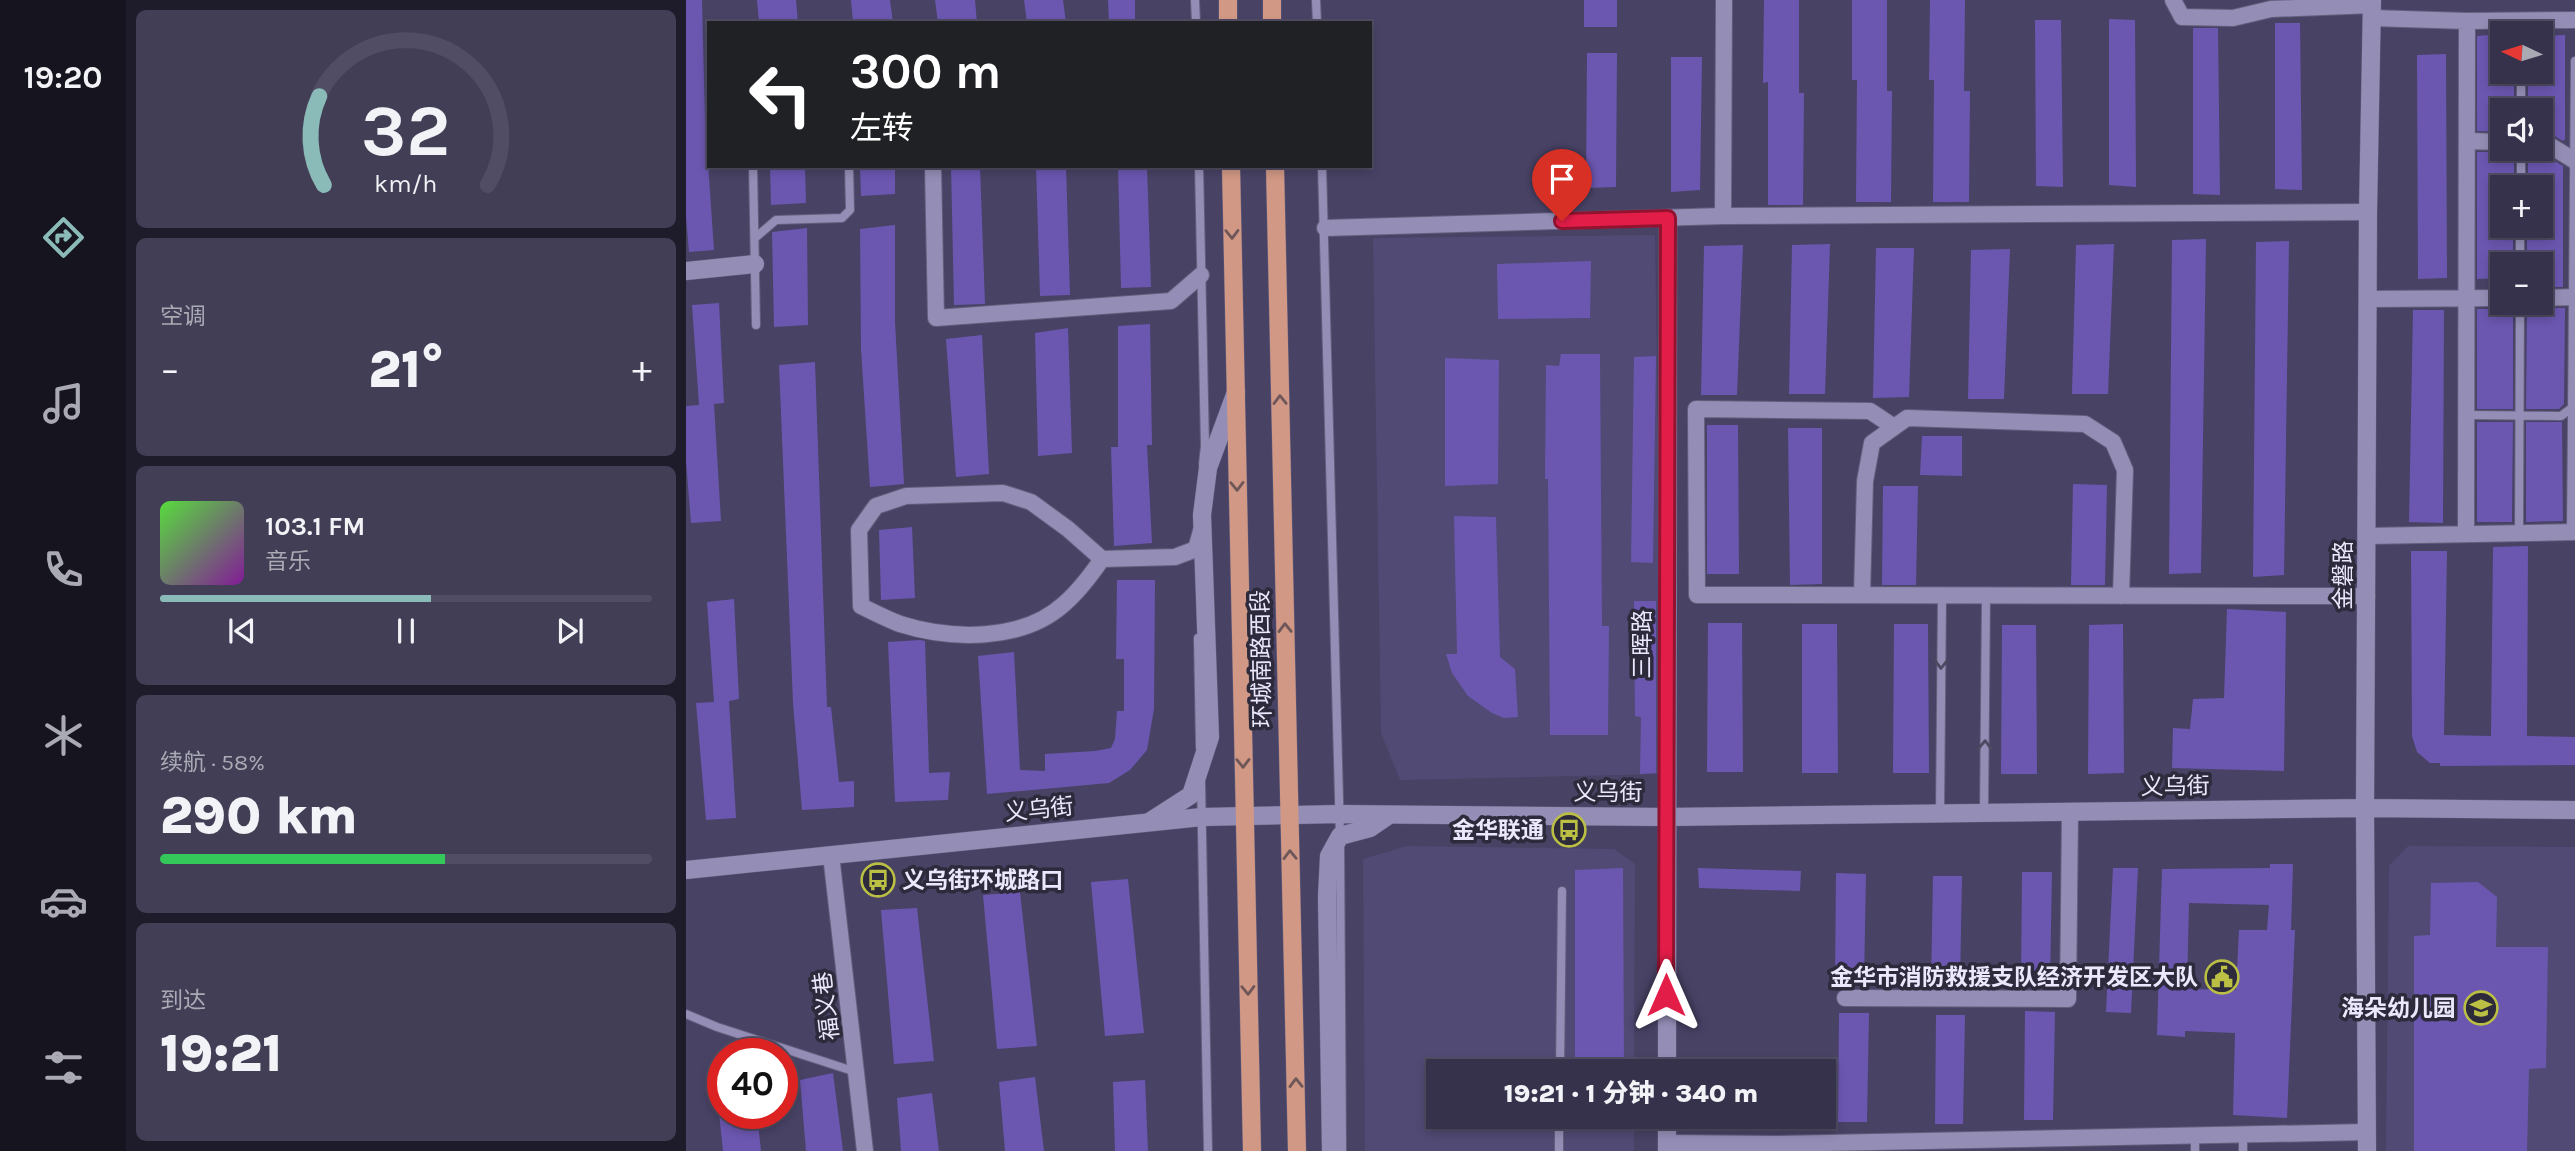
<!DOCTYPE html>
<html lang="zh">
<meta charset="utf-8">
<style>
:root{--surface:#36324c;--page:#413e56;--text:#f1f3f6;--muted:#aaaab5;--line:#504d64;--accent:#8bbbb9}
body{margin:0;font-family:Karla,"Noto Sans SC",sans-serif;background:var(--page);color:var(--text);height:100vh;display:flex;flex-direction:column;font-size:26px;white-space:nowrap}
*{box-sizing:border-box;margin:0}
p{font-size:23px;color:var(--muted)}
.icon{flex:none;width:38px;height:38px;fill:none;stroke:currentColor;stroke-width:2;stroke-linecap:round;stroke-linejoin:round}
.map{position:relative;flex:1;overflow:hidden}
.details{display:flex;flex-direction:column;gap:10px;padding:10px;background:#1e1c2a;width:560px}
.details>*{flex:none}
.top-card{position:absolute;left:21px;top:21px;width:665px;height:147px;border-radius:0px;box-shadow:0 4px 10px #0003,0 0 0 2px var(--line);background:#202124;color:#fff;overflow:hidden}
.needle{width:46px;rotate:274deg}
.buttons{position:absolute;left:1804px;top:21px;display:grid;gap:14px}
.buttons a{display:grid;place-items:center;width:63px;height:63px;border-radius:0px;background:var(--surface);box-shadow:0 4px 10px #0003,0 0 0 2px var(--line);font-size:35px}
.speed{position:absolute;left:21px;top:1038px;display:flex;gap:14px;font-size:35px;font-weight:700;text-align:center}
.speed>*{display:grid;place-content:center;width:91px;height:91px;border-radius:50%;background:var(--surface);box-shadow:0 4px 10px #0003,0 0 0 2px var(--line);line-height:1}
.speed .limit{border:10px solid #d22;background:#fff;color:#111}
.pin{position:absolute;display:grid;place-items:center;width:60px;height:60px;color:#fff;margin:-72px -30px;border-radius:50% 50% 50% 0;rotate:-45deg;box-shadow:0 0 7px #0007}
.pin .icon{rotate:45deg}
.me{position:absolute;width:77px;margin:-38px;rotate:0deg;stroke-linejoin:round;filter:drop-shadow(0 0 5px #0008)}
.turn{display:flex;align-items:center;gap:24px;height:147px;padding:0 28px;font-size:32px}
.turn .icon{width:91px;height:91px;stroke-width:2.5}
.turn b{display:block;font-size:49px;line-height:60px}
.big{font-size:52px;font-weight:800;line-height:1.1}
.details .widget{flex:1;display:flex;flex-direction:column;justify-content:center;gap:10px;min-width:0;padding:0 24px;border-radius:10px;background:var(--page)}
.details .dial{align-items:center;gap:0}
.dial svg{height:182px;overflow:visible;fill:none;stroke:var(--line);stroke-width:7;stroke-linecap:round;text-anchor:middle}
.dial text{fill:var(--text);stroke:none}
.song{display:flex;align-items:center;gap:21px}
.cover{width:84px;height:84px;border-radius:10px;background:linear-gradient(135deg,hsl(110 70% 55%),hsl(290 70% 35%))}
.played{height:7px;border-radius:4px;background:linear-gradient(90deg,var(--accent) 55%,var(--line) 55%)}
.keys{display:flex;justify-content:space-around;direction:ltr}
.heat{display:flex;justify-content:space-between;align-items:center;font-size:38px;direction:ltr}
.charge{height:10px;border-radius:5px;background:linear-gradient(90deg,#34c759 58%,var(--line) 0)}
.trip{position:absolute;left:740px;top:1059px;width:410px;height:70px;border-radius:0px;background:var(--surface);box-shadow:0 4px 10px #0003,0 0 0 2px var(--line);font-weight:800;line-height:70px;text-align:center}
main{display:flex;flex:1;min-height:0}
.menu{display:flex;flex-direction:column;width:126px;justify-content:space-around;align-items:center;background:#16141e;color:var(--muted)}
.menu .icon{width:49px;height:49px}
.menu .selected{color:var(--accent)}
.menu b{font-size:32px;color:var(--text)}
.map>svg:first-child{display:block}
</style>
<main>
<nav class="menu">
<b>19:20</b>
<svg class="icon selected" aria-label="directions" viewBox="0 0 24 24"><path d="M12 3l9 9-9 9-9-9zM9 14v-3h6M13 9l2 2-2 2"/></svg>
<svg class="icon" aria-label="music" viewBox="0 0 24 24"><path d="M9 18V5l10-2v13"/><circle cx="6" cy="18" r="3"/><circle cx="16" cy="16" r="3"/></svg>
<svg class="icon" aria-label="phone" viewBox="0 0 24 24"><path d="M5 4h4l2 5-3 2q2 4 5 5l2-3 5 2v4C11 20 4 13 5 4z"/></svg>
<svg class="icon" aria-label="climate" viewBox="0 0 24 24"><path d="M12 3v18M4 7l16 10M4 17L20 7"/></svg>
<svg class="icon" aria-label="car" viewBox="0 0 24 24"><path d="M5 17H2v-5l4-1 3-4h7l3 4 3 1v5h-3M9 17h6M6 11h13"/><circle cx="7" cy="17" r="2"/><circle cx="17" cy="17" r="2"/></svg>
<svg class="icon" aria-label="filters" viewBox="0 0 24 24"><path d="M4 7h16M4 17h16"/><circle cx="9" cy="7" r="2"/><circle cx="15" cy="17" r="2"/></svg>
</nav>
<section class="details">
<div class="widget dial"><svg viewBox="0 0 100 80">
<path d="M14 69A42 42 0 1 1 86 69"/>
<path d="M14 69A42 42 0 0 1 12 30" stroke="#8bbbb9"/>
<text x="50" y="56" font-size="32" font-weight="700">32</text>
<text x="50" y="72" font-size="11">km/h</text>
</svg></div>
<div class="widget"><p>空调</p>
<div class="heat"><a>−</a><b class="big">21°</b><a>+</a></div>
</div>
<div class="widget">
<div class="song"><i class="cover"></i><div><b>103.1 FM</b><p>音乐</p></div></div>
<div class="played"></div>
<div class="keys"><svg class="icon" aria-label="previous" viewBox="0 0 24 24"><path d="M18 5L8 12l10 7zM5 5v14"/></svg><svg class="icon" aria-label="pause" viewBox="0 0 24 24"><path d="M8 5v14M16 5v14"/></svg><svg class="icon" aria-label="next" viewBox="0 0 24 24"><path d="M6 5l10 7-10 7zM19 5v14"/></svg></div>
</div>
<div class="widget"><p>续航 · 58%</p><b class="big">290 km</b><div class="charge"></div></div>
<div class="widget"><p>到达</p><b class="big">19:21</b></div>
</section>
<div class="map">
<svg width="1889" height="1151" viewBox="0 0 1889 1151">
<rect width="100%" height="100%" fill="#484265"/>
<path fill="#514a74" d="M 969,235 L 977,774 L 714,780 L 695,733 L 687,238 Z
M 721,846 L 928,849 L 949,864 L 948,1071 L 752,1071 L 752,1116 L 948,1117 L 948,1151 L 679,1151 L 677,859 Z
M 1722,846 L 1889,847 L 1889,1151 L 1700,1151 L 1703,866 Z"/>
<path fill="#6b57b0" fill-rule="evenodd" d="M 0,0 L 16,0 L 19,120 L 28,250 L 3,252 L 0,216 Z
M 71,0 L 110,0 L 112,23 L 73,23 Z
M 165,0 L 204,0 L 207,23 L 167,23 Z
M 249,0 L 289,0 L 291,23 L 252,23 Z
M 338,0 L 377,0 L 380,23 L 341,23 Z
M 422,0 L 449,0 L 449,23 L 423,23 Z
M 898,0 L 931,0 L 931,27 L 898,27 Z
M 1078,0 L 1113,0 L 1113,93 L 1118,93 L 1117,205 L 1082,205 L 1082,82 L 1077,83 Z
M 1166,0 L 1201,0 L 1201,91 L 1206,91 L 1205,202 L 1170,202 L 1171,80 L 1166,80 Z
M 1244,0 L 1279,0 L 1278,91 L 1284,91 L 1283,202 L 1247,202 L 1248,80 L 1243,80 Z
M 1423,19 L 1449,20 L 1450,187 L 1423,185 Z
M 1349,20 L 1375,20 L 1377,187 L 1350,186 Z
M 1589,23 L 1614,23 L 1616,190 L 1589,189 Z
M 1507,28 L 1532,28 L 1534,195 L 1507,194 Z
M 1816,34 L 1816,72 L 1828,72 L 1828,110 L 1816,110 L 1816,132 L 1791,131 L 1791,36 Z
M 1879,35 L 1879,139 L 1877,141 L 1865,134 L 1855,132 L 1855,110 L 1842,110 L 1842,72 L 1855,72 L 1855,36 Z
M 901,53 L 931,53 L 930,187 L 900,188 Z
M 1760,54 L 1761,278 L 1732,279 L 1731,55 Z
M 985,57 L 1016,57 L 1014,190 L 985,192 Z
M 1791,152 L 1816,152 L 1828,156 L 1828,187 L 1816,187 L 1816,226 L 1827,226 L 1827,264 L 1816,264 L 1816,278 L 1791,279 Z
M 1855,153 L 1877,166 L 1877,287 L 1855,287 L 1855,264 L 1841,264 L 1841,226 L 1855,226 L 1855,187 L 1842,187 L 1842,156 L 1855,156 Z
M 84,166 L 119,166 L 120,203 L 85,205 Z
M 174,166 L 209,166 L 209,194 L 175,196 Z
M 265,166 L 294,166 L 299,304 L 268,305 Z
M 350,166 L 380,166 L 384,295 L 354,296 Z
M 432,166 L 461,166 L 465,287 L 435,288 Z
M 209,225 L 209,322 L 218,484 L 184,487 L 175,349 L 174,229 Z
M 121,228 L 122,325 L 88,327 L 86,232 Z
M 1520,239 L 1515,573 L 1483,574 L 1486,240 Z
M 1603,241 L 1598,575 L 1567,577 L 1570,242 Z
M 1144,244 L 1139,394 L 1103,394 L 1106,245 Z
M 1428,244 L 1422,394 L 1386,394 L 1390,245 Z
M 1057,245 L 1051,395 L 1015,395 L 1018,246 Z
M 1190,248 L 1228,248 L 1223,397 L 1187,398 Z
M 1324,249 L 1318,399 L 1282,399 L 1285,250 Z
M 905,261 L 904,318 L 812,319 L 811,264 Z
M 33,303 L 38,403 L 28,404 L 35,521 L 5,523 L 0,461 L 0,406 L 13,405 L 6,305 Z
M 1841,304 L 1855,308 L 1879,308 L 1878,404 L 1873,409 L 1840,409 Z
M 1824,305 L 1827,305 L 1827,409 L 1791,409 L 1791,309 L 1816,309 Z
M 1727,310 L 1758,310 L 1757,523 L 1723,522 Z
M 464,324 L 466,445 L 461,445 L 466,543 L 428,546 L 425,447 L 432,447 L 432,326 Z
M 382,328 L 386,453 L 352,456 L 349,333 Z
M 296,335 L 303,474 L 270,477 L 260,339 Z
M 875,354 L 914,354 L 916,626 L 923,626 L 922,735 L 864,735 L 862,479 L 859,479 L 860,365 L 873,366 Z
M 970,356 L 967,563 L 945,562 L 948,357 Z
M 759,358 L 813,360 L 812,484 L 759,486 Z
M 129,362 L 141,707 L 145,707 L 153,782 L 168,781 L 168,807 L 116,810 L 107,703 L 93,365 Z
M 1791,422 L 1827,422 L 1826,522 L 1791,522 Z
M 1840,422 L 1876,422 L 1877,521 L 1840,522 Z
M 1021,425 L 1052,425 L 1053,574 L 1021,574 Z
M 1102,428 L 1136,428 L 1136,584 L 1104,585 Z
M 1236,436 L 1276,436 L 1276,476 L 1234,475 Z
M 1387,484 L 1421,485 L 1419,585 L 1385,585 Z
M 1197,486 L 1232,486 L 1230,585 L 1196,585 Z
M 768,516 L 810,517 L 814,657 L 829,669 L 832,717 L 818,718 L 806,713 L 782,696 L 766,673 L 760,654 L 771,654 Z
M 226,527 L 229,598 L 195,600 L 193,530 Z
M 1842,546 L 1841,736 L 1889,737 L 1889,765 L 1754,766 L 1754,763 L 1744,763 L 1731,752 L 1726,736 L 1725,551 L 1761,551 L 1758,735 L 1805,736 L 1807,547 Z
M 431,580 L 469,580 L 468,709 L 461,750 L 444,770 L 423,783 L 301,794 L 292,656 L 328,652 L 334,770 L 359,771 L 359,754 L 409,751 L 425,748 L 429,739 L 431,711 L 438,711 L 438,659 L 430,659 Z
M 48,599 L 53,699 L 43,701 L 50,818 L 20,820 L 10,703 L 28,702 L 21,602 Z
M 948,601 L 970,601 L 970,773 L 954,774 L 955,717 L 949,716 Z
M 1541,609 L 1600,612 L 1598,771 L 1486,768 L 1487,728 L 1504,729 L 1507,699 L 1538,698 Z
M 1022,623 L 1056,623 L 1057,772 L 1021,772 Z
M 1116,624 L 1151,624 L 1152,773 L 1116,773 Z
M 1208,624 L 1242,624 L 1243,773 L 1207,773 Z
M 1437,624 L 1438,773 L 1402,774 L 1403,625 Z
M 1316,625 L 1350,625 L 1351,774 L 1315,774 Z
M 234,640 L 239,641 L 243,773 L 264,772 L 262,800 L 209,802 L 202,642 Z
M 1584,864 L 1607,864 L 1605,930 L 1609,930 L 1601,1118 L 1547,1115 L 1549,1033 L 1499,1031 L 1499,1037 L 1471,1035 L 1476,869 L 1584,868 ZM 1503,903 L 1583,905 L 1581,930 L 1553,930 L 1550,990 L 1501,989 Z
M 937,868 L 938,1071 L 889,1071 L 889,870 Z
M 1012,868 L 1115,871 L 1114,891 L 1013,888 Z
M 1427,868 L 1452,868 L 1445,1013 L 1420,1012 Z
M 1336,872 L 1366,872 L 1364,981 L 1335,981 Z
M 1150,873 L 1180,874 L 1178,983 L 1149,982 Z
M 1247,876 L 1276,876 L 1274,985 L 1245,985 Z
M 442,879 L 458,1033 L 419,1036 L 405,882 Z
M 1792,882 L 1811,897 L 1810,947 L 1862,947 L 1860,1068 L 1843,1069 L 1841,1151 L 1728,1151 L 1728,936 L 1744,935 L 1745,883 Z
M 334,892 L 351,1046 L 311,1049 L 297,895 Z
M 231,908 L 248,1061 L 208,1064 L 195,910 Z
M 1339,1011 L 1369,1012 L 1367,1120 L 1338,1120 Z
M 1153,1013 L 1183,1013 L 1181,1122 L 1152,1122 Z
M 1250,1015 L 1279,1015 L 1277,1124 L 1249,1124 Z
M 147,1073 L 157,1151 L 120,1151 L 114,1080 Z
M 349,1077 L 358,1151 L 319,1151 L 313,1082 Z
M 459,1080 L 462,1151 L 429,1151 L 427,1082 Z
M 246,1093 L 253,1151 L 215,1151 L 211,1098 Z
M 33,1113 L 71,1113 L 75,1151 L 37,1151 Z"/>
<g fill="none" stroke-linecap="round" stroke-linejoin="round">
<defs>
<path id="service" d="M 509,0 L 510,23
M 630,0 L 631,23
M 1835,110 L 1835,72
M 67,166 L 70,325
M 513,166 L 519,446 L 517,464
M 636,166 L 654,836 L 656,1151
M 1835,187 L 1835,149
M 69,238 L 90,220 L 156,218 L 164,210 L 163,166
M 1834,264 L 1834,226
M 1780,415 L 1875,416 L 1887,407
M 1885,533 L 1889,61
M 1833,534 L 1834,303
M 512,638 L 514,747
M 515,781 L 522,1151
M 1254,813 L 1256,595
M 1298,813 L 1300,596
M 0,1014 L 31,1027 L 170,1072
M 874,1071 L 876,891
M 1509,1137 L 1509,1151
M 873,1151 L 873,1116
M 1557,1151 L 1557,1135"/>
<path id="minor" d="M 1487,0 L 1496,17 L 1547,18 L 1585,9 L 1686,5
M 1686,18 L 1781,21 L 1889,20
M 1781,141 L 1816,142
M 1855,143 L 1860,143 L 1889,161
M 247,166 L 250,318 L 485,301 L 515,275
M 1037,216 L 1038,0
M 639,228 L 1037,216 L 1682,212
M 1855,298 L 1889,297
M 1683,299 L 1816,298
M 1208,427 L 1184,411 L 1010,409 L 1011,595 L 1681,596
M 1780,534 L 1781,21
M 1681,536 L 1889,532
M 416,559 C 405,575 393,591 378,604 C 336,642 265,640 214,624 C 201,619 187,612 175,606 L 173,530 L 190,506 L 220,496 L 317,493 L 345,502 L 382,529 L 416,559 L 489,557 L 510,549 L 515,531
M 1176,595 L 1179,481 L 1186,443 L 1221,418 L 1399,424 L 1427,442 L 1439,470 L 1435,596
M 145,855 L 179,1151
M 1159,998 L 1382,999 L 1384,812
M 981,1143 L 1088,1144 L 1681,1132"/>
<path id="tertiary" d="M 0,271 L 69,264
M 0,870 L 516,817 L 653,814 L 980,817 L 1679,808 L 1889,810
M 981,1071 L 982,218
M 981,1116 L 981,1151
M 1681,1151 L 1679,808 L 1682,212 L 1686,0"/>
<path id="secondary" d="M 463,822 L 505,795 L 524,737 L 516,515 L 522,468 L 550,392
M 645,1151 L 641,897 L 643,856 L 654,836 L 684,828 L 703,815"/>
<path id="primary" d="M 542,0 L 542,23
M 586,0 L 586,23
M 545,166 L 566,1151
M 589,166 L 611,1151"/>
</defs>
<use href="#service" stroke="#635e7c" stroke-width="10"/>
<use href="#minor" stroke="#635e7c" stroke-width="18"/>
<use href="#tertiary" stroke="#635e7c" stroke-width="19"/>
<use href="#secondary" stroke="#635e7c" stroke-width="19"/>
<use href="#primary" stroke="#635e7c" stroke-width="19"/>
<use href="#service" stroke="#948eb6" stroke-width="8"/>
<use href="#minor" stroke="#948eb6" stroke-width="16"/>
<use href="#tertiary" stroke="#948eb6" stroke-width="18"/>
<use href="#secondary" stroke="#948eb6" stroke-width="18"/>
<use href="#primary" stroke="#d19885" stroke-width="18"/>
</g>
<defs><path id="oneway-chevron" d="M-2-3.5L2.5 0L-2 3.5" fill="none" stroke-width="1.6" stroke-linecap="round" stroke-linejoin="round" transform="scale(1.75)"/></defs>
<g stroke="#6f5759">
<use href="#oneway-chevron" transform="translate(546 234) rotate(89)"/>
<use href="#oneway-chevron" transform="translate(594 400) rotate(-91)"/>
<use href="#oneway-chevron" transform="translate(551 486) rotate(89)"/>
<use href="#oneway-chevron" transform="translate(599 628) rotate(-91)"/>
<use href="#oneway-chevron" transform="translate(557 763) rotate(89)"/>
<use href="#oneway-chevron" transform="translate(604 855) rotate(-91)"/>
<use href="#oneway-chevron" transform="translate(562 990) rotate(89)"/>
<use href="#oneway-chevron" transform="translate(610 1083) rotate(-91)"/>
</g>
<g stroke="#4c4960">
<use href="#oneway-chevron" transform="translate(1255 664) rotate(91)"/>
<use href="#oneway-chevron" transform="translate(1299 745) rotate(-89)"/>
</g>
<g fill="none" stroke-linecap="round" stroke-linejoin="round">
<defs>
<path id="route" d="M 876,221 L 982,218 L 980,995"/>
</defs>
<use href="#route" stroke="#92132f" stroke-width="18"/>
<use href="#route" stroke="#e11d48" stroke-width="12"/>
</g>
<defs>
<symbol id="bus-ring" viewBox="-11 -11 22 22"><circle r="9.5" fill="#2d2b3b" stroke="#bbc044" stroke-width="1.5"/><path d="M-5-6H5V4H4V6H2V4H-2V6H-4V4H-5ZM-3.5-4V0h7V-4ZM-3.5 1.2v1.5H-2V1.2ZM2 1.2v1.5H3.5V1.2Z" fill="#bbc044"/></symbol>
<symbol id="civic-ring" viewBox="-11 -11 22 22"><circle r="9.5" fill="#2d2b3b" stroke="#bbc044" stroke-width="1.5"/><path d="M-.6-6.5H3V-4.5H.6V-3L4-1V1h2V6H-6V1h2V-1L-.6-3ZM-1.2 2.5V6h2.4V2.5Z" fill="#bbc044"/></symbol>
<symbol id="school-ring" viewBox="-11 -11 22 22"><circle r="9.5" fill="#2d2b3b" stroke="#bbc044" stroke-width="1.5"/><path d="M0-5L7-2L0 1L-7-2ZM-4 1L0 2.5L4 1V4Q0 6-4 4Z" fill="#bbc044"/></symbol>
</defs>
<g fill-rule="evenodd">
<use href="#bus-ring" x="864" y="811" width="38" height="38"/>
<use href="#bus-ring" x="173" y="861" width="38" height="38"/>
<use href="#civic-ring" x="1517" y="958" width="38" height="38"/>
<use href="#school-ring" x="1776" y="989" width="38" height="38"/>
</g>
<g text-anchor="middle" stroke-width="7" stroke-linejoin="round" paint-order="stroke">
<g font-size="23" fill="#ebe8fe" stroke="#2d2b3b">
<text transform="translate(1657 575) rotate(-90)" y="8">金磐路</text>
<text transform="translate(956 644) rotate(-90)" y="8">三晖路</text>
<text transform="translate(575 659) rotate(-91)" y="8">环城南路西段</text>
<text transform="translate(1489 786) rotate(-1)" y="8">义乌街</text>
<text x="922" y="800">义乌街</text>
<text transform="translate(353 809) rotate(-6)" y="8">义乌街</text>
<text transform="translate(140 1006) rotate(-97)" y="8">福义巷</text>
</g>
<g font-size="23" font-weight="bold" fill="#ebe8fe" stroke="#2d2b3b" text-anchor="end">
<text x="858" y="838">金华联通</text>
<text x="216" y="888" text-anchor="start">义乌街环城路口</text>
<text x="1512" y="985">金华市消防救援支队经济开发区大队</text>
<text x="1770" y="1016">海朵幼儿园</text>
</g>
</g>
</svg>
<div class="buttons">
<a><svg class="needle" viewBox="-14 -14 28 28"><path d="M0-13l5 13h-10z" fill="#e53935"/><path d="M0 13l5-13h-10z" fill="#aaaab5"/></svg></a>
<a><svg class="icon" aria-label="sound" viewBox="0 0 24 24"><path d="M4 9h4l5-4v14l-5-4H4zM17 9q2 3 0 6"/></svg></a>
<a>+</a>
<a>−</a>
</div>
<div class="speed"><div class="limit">40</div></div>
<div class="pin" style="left:876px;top:221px;background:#d93025"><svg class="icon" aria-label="arrive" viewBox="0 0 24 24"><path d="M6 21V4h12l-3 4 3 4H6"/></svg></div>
<svg class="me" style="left:980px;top:995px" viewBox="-20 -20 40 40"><path d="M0-17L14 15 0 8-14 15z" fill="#e11d48" stroke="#fff" stroke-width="4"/></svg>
<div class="trip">19:21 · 1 分钟 · 340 m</div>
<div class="top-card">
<div class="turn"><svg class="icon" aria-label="left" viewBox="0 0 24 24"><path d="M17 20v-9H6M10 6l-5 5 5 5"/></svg><div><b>300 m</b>左转</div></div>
</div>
</div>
</main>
